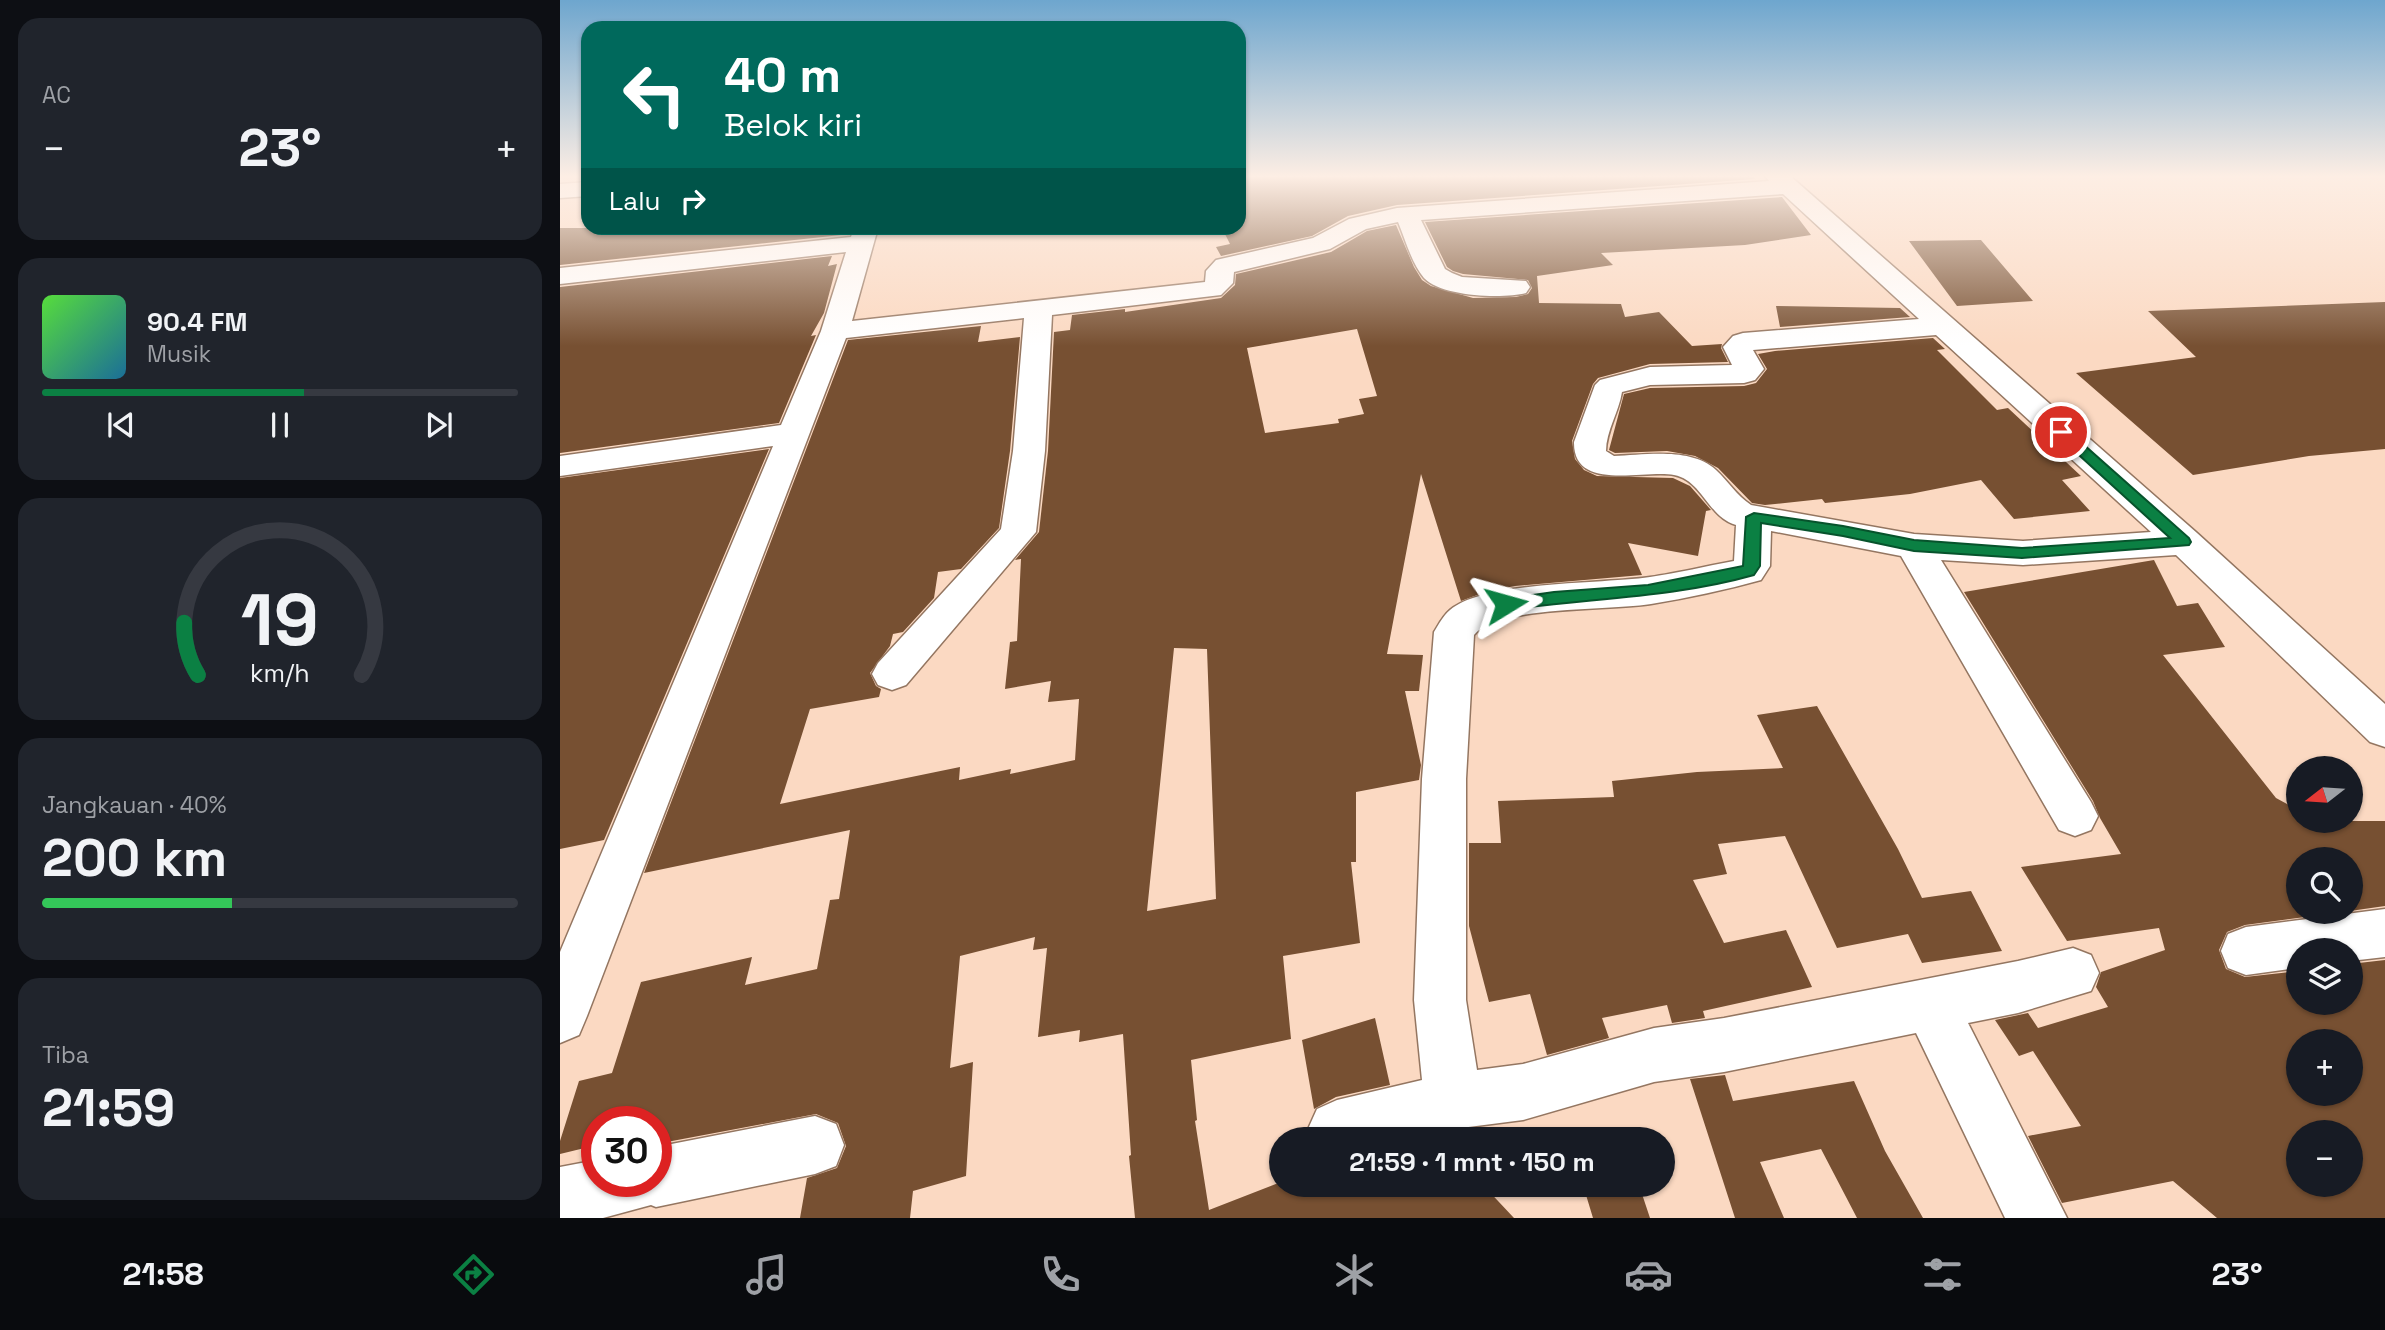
<!DOCTYPE html>
<html lang="id">
<meta charset="utf-8">
<style>
:root{--surface:#171b24;--page:#20242c;--text:#f1f3f6;--muted:#9ea1a6;--line:#363941;--accent:#0b8043}
body{margin:0;font-family:"Space Grotesk",sans-serif;background:var(--page);color:var(--text);height:100vh;display:flex;flex-direction:column;font-size:26px;white-space:nowrap}
*{box-sizing:border-box;margin:0}
p{font-size:23px;color:var(--muted)}
.icon{flex:none;width:38px;height:38px;fill:none;stroke:currentColor;stroke-width:2;stroke-linecap:round;stroke-linejoin:round}
.map{position:relative;flex:1;overflow:hidden}
.drawer{display:flex;flex-direction:column;gap:18px;padding:18px;background:#0d0f14;width:560px}
.drawer>*{flex:none}
.hud{position:absolute;left:21px;top:21px;width:665px;height:214px;border-radius:21px;box-shadow:0 2px 5px #0004;background:#00695c;color:#fff;overflow:hidden}
.needle{width:46px;rotate:253deg}
.buttons{position:absolute;left:1726px;top:756px;display:grid;gap:14px}
.buttons a{display:grid;place-items:center;width:77px;height:77px;border-radius:50%;background:var(--surface);box-shadow:0 2px 5px #0004;font-size:35px}
.speed{position:absolute;left:21px;top:1106px;display:flex;gap:14px;font-size:35px;font-weight:700;text-align:center}
.speed>*{display:grid;place-content:center;width:91px;height:91px;border-radius:50%;background:var(--surface);box-shadow:0 2px 5px #0004;line-height:1}
.speed .limit{border:10px solid #d22;background:#fff;color:#111}
.pin{position:absolute;display:grid;place-items:center;width:60px;height:60px;color:#fff;margin:-30px;border:4px solid #fff;border-radius:50%;box-shadow:0 2px 7px #0007}
.me{position:absolute;width:77px;margin:-38px;rotate:82deg;stroke-linejoin:round;filter:drop-shadow(0 0 5px #0008)}
.turn{display:flex;align-items:center;gap:24px;height:147px;padding:0 28px;font-size:32px}
.turn .icon{width:91px;height:91px;stroke-width:2.5}
.turn b{display:block;font-size:49px;line-height:60px}
.then{display:flex;align-items:center;height:66px;padding:0 28px;background:#0003;gap:14px;font-size:26px}
.big{font-size:52px;font-weight:800;line-height:1.1}
.drawer .card{flex:1;display:flex;flex-direction:column;justify-content:center;gap:10px;min-width:0;padding:0 24px;border-radius:21px;background:var(--page)}
.drawer .dial{align-items:center;gap:0}
.dial svg{height:182px;overflow:visible;fill:none;stroke:var(--line);stroke-width:7;stroke-linecap:round;text-anchor:middle}
.dial text{fill:var(--text);stroke:none}
.song{display:flex;align-items:center;gap:21px}
.cover{width:84px;height:84px;border-radius:10px;background:linear-gradient(135deg,hsl(110 70% 55%),hsl(200 70% 35%))}
.played{height:7px;border-radius:4px;background:linear-gradient(90deg,var(--accent) 55%,var(--line) 55%)}
.keys{display:flex;justify-content:space-around;direction:ltr}
.heat{display:flex;justify-content:space-between;align-items:center;font-size:38px;direction:ltr}
.charge{height:10px;border-radius:5px;background:linear-gradient(90deg,#34c759 40%,var(--line) 0)}
.trip{position:absolute;left:709px;top:1127px;width:406px;height:70px;border-radius:35px;background:var(--surface);box-shadow:0 2px 5px #0004;font-weight:800;line-height:70px;text-align:center}
.menu{display:flex;height:112px;justify-content:space-around;align-items:center;background:#090b0e;color:var(--muted)}
.menu .icon{width:49px;height:49px}
.menu .selected{color:var(--accent)}
.menu b{font-size:32px;color:var(--text)}
main{display:flex;flex:1;min-height:0}
.map>svg:first-child{display:block}
</style>
<main>
<section class="drawer">
<div class="card"><p>AC</p>
<div class="heat"><a>−</a><b class="big">23°</b><a>+</a></div>
</div>
<div class="card">
<div class="song"><i class="cover"></i><div><b>90.4 FM</b><p>Musik</p></div></div>
<div class="played"></div>
<div class="keys"><svg class="icon" aria-label="previous" viewBox="0 0 24 24"><path d="M18 5L8 12l10 7zM5 5v14"/></svg><svg class="icon" aria-label="pause" viewBox="0 0 24 24"><path d="M8 5v14M16 5v14"/></svg><svg class="icon" aria-label="next" viewBox="0 0 24 24"><path d="M6 5l10 7-10 7zM19 5v14"/></svg></div>
</div>
<div class="card dial"><svg viewBox="0 0 100 80">
<path d="M14 69A42 42 0 1 1 86 69"/>
<path d="M14 69A42 42 0 0 1 8 46" stroke="#0b8043"/>
<text x="50" y="56" font-size="32" font-weight="700">19</text>
<text x="50" y="72" font-size="11">km/h</text>
</svg></div>
<div class="card"><p>Jangkauan · 40%</p><b class="big">200 km</b><div class="charge"></div></div>
<div class="card"><p>Tiba</p><b class="big">21:59</b></div>
</section>
<div class="map">
<svg width="1825" height="1218" viewBox="0 0 1825 1218">
<rect width="100%" height="100%" fill="#fbd9c2"/>
<path fill="#775032" fill-rule="evenodd" d="M 679,175 L 1192,175 L 1195,179 L 837,205 L 788,216 L 752,236 L 661,256 L 656,247 L 670,244 L 662,228 L 679,228 Z
M 1222,197 L 1251,235 L 1185,245 L 1041,253 L 1053,265 L 977,276 L 979,303 L 1061,304 L 1065,317 L 1099,312 L 1132,346 L 1162,344 L 1161,348 L 1168,362 L 1090,364 L 1038,378 L 1033,384 L 1012,441 L 1015,459 L 1024,470 L 1037,476 L 1113,478 L 1130,486 L 1151,510 L 1146,511 L 1138,556 L 1068,543 L 1082,575 L 955,586 L 928,591 L 901,601 L 861,474 L 827,654 L 863,655 L 859,691 L 845,691 L 861,765 L 859,780 L 796,792 L 796,862 L 791,862 L 800,943 L 723,956 L 731,1039 L 631,1060 L 637,1120 L 635,1121 L 649,1210 L 721,1182 L 721,1185 L 923,1185 L 954,1218 L 575,1218 L 569,1156 L 571,1155 L 563,1034 L 519,1042 L 520,1030 L 478,1037 L 487,948 L 473,950 L 475,937 L 400,956 L 390,1068 L 413,1062 L 406,1176 L 353,1191 L 350,1218 L 240,1218 L 247,1178 L 277,1168 L 286,1146 L 278,1123 L 256,1114 L 96,1144 L 96,1122 L 37,1122 L 37,1145 L 0,1154 L 0,1141 L 19,1081 L 52,1073 L 81,982 L 192,957 L 185,985 L 257,969 L 270,900 L 279,899 L 290,830 L 84,873 L 288,340 L 421,326 L 418,342 L 460,337 L 450,451 L 439,528 L 401,569 L 378,572 L 374,598 L 343,632 L 333,634 L 330,646 L 310,673 L 316,686 L 321,689 L 319,697 L 250,709 L 220,804 L 400,767 L 399,780 L 451,769 L 450,774 L 515,760 L 519,699 L 488,702 L 491,681 L 445,689 L 450,642 L 457,641 L 461,559 L 455,560 L 479,532 L 488,451 L 494,332 L 510,330 L 512,315 L 565,309 L 565,312 L 661,298 L 675,285 L 676,274 L 771,252 L 807,231 L 836,225 L 854,267 L 862,280 L 871,286 L 913,298 L 956,297 L 968,294 L 972,288 L 968,280 L 903,274 L 893,271 L 887,267 L 865,222 ZM 797,329 L 817,396 L 799,399 L 804,414 L 778,419 L 779,423 L 705,433 L 687,348 ZM 614,648 L 647,649 L 656,899 L 587,911 Z
M 0,228 L 285,228 L 281,235 L 0,265 Z
M 1421,240 L 1473,301 L 1397,306 L 1349,241 Z
M 272,256 L 268,266 L 277,264 L 264,313 L 251,336 L 256,335 L 219,423 L 0,453 L 0,287 Z
M 1825,302 L 1825,449 L 1749,456 L 1633,475 L 1516,373 L 1636,357 L 1588,311 Z
M 1216,306 L 1340,308 L 1350,317 L 1220,327 Z
M 1373,338 L 1385,349 L 1377,350 L 1437,410 L 1448,408 L 1521,476 L 1502,480 L 1530,511 L 1454,519 L 1421,480 L 1350,494 L 1265,503 L 1262,499 L 1205,505 L 1192,503 L 1158,468 L 1135,456 L 1107,451 L 1055,453 L 1049,450 L 1064,394 L 1090,388 L 1184,386 L 1196,383 L 1207,369 L 1198,354 L 1215,351 Z
M 209,449 L 44,840 L 0,849 L 0,478 Z
M 1594,560 L 1617,606 L 1638,603 L 1665,647 L 1603,655 L 1716,798 L 1738,810 L 1738,821 L 1825,821 L 1825,906 L 1790,911 L 1790,859 L 1738,859 L 1738,912 L 1783,912 L 1685,925 L 1667,932 L 1659,950 L 1666,969 L 1685,977 L 1738,971 L 1738,1003 L 1790,1003 L 1790,964 L 1825,960 L 1825,1218 L 1657,1218 L 1613,1181 L 1502,1203 L 1468,1136 L 1521,1126 L 1473,1051 L 1459,1056 L 1435,1020 L 1468,1013 L 1478,1028 L 1548,1007 L 1536,987 L 1541,972 L 1605,950 L 1599,928 L 1507,941 L 1461,867 L 1561,854 L 1540,818 L 1533,801 L 1404,592 ZM 1738,1041 L 1790,1041 L 1790,1094 L 1738,1094 ZM 1738,1132 L 1790,1132 L 1790,1185 L 1738,1185 Z
M 1257,706 L 1338,849 L 1362,898 L 1411,891 L 1442,951 L 1362,963 L 1348,934 L 1277,948 L 1225,836 L 1158,844 L 1167,874 L 1133,880 L 1164,943 L 1226,930 L 1252,987 L 1143,1011 L 1145,1018 L 1112,1023 L 1107,1005 L 1042,1018 L 1049,1038 L 987,1055 L 970,994 L 929,1002 L 909,926 L 909,843 L 941,843 L 938,801 L 1054,797 L 1052,781 L 1137,772 L 1223,768 L 1197,715 Z
M 815,1018 L 830,1085 L 776,1097 L 754,1109 L 742,1040 Z
M 1165,1075 L 1173,1101 L 1294,1081 L 1325,1151 L 1363,1218 L 1297,1218 L 1261,1149 L 1200,1162 L 1224,1218 L 1175,1218 L 1130,1079 Z
M 1023,1185 L 1079,1185 L 1090,1218 L 1033,1218 Z"/>
<g fill="none" stroke-linecap="round" stroke-linejoin="round">
<defs>
<path id="minor" d="M 1204,175 L 1229,175 L 1637,533 L 1825,704 L 1825,747 L 1810,742 L 1616,555 L 1463,565 L 1381,560 L 1531,802 L 1538,816 L 1531,830 L 1515,836 L 1499,830 L 1341,556 L 1211,531 L 1210,566 L 1201,580 C 1165,590 1127,598 1091,604 C 1050,611 938,605 914,635 L 906,779 L 906,1000 L 917,1070 L 963,1064 L 1094,1028 L 1164,1018 L 1458,961 L 1513,948 L 1531,955 L 1539,973 L 1531,991 L 1458,1013 L 1408,1023 L 1507,1218 L 1445,1218 L 1356,1033 L 1164,1072 L 1094,1082 L 963,1120 L 893,1129 L 852,1139 L 752,1139 L 748,1129 L 757,1109 L 777,1100 L 862,1080 L 854,1000 L 862,779 L 874,632 C 879,624 883,616 890,610 C 923,581 1043,584 1090,577 C 1118,573 1146,566 1174,561 L 1176,525 C 1148,517 1142,480 1114,475 C 1085,469 1013,493 1014,442 L 1035,385 L 1040,380 L 1090,367 L 1172,365 L 1163,347 L 1173,336 L 1183,333 L 1359,319 L 1223,194 L 861,220 L 885,269 L 892,273 L 902,277 L 966,281 L 970,287 L 966,293 C 943,299 882,297 864,278 C 852,264 845,239 838,222 L 806,229 L 770,249 L 674,272 L 673,283 L 661,295 L 492,315 L 485,451 L 476,532 L 346,685 L 332,690 L 318,685 L 312,674 L 318,663 L 441,529 L 453,451 L 464,318 L 286,338 L 27,1016 L 19,1035 L 0,1043 L 0,952 L 213,446 L 0,476 L 0,456 L 221,425 L 261,331 L 286,252 L 0,284 L 0,268 L 291,237 L 294,228 L 318,228 L 292,321 L 645,282 L 646,271 L 656,260 L 753,238 L 789,219 L 837,208 L 1209,181 ZM 1376,335 L 1591,532 L 1463,541 L 1354,534 L 1191,505 C 1176,495 1169,482 1156,470 C 1131,447 1085,455 1054,456 L 1046,451 C 1046,431 1059,412 1062,392 L 1090,385 L 1184,383 L 1195,380 L 1204,369 L 1193,350 Z
M 28,182 L 28,196 L 0,198 L 0,184 Z
M 1825,909 L 1825,957 L 1790,961 L 1790,950 L 1738,950 L 1738,968 L 1686,975 L 1668,968 L 1661,951 L 1668,934 L 1686,927 Z
M 255,1116 L 276,1124 L 284,1145 L 276,1166 L 255,1174 L 96,1207 L 91,1205 L 43,1218 L 0,1218 L 0,1167 L 37,1160 L 37,1181 L 96,1181 L 96,1147 Z"/>
</defs>
<use href="#minor" stroke="#947661" stroke-width="3"/>
<use href="#minor" fill="#fff" fill-rule="evenodd"/>
</g>
<linearGradient id="sky" x2="0" y2="1"><stop stop-color="#6ea6ce"/><stop offset="0.51" stop-color="#fdeee4"/><stop offset="1" stop-color="#fdeee4" stop-opacity="0"/></linearGradient>
<rect width="1825" height="346" fill="url(#sky)"/>
<path fill="#0b8043" stroke="#07532c" stroke-width="2" d="M 1501,428 L 1506,429 L 1629,538 L 1631,542 L 1629,545 L 1462,558 L 1354,551 L 1283,536 L 1201,523 L 1200,566 L 1194,575 C 1113,598 1029,598 946,610 L 938,604 L 946,599 L 994,592 L 1088,585 L 1183,566 L 1186,517 L 1194,513 L 1283,526 L 1354,540 L 1462,548 L 1610,538 L 1497,435 L 1495,432 Z"/>
</svg>
<div class="buttons">
<a><svg class="needle" viewBox="-14 -14 28 28"><path d="M0-13l5 13h-10z" fill="#e53935"/><path d="M0 13l5-13h-10z" fill="#9ea1a6"/></svg></a>
<a><svg class="icon" aria-label="search" viewBox="0 0 24 24"><circle cx="10" cy="10" r="6"/><path d="M15 15l6 6"/></svg></a>
<a><svg class="icon" aria-label="layers" viewBox="0 0 24 24"><path d="M12 4l9 5-9 5-9-5zM3 14l9 5 9-5"/></svg></a>
<a>+</a>
<a>−</a>
</div>
<div class="speed"><div class="limit">30</div></div>
<div class="pin" style="left:1501px;top:432px;background:#d93025"><svg class="icon" aria-label="arrive" viewBox="0 0 24 24"><path d="M6 21V4h12l-3 4 3 4H6"/></svg></div>
<svg class="me" style="left:946px;top:604px" viewBox="-20 -20 40 40"><path d="M0-17L14 15 0 8-14 15z" fill="#0b8043" stroke="#fff" stroke-width="4"/></svg>
<div class="trip">21:59 · 1 mnt · 150 m</div>
<div class="hud">
<div class="turn"><svg class="icon" aria-label="left" viewBox="0 0 24 24"><path d="M17 20v-9H6M10 6l-5 5 5 5"/></svg><div><b>40 m</b>Belok kiri</div></div>
<div class="then">Lalu<svg class="icon" aria-label="right" viewBox="0 0 24 24"><path d="M7 20v-9h11M14 6l5 5-5 5"/></svg></div>
</div>
</div>
</main>
<nav class="menu">
<b>21:58</b>
<svg class="icon selected" aria-label="directions" viewBox="0 0 24 24"><path d="M12 3l9 9-9 9-9-9zM9 14v-3h6M13 9l2 2-2 2"/></svg>
<svg class="icon" aria-label="music" viewBox="0 0 24 24"><path d="M9 18V5l10-2v13"/><circle cx="6" cy="18" r="3"/><circle cx="16" cy="16" r="3"/></svg>
<svg class="icon" aria-label="phone" viewBox="0 0 24 24"><path d="M5 4h4l2 5-3 2q2 4 5 5l2-3 5 2v4C11 20 4 13 5 4z"/></svg>
<svg class="icon" aria-label="climate" viewBox="0 0 24 24"><path d="M12 3v18M4 7l16 10M4 17L20 7"/></svg>
<svg class="icon" aria-label="car" viewBox="0 0 24 24"><path d="M5 17H2v-5l4-1 3-4h7l3 4 3 1v5h-3M9 17h6M6 11h13"/><circle cx="7" cy="17" r="2"/><circle cx="17" cy="17" r="2"/></svg>
<svg class="icon" aria-label="filters" viewBox="0 0 24 24"><path d="M4 7h16M4 17h16"/><circle cx="9" cy="7" r="2"/><circle cx="15" cy="17" r="2"/></svg>
<b>23°</b>
</nav>
